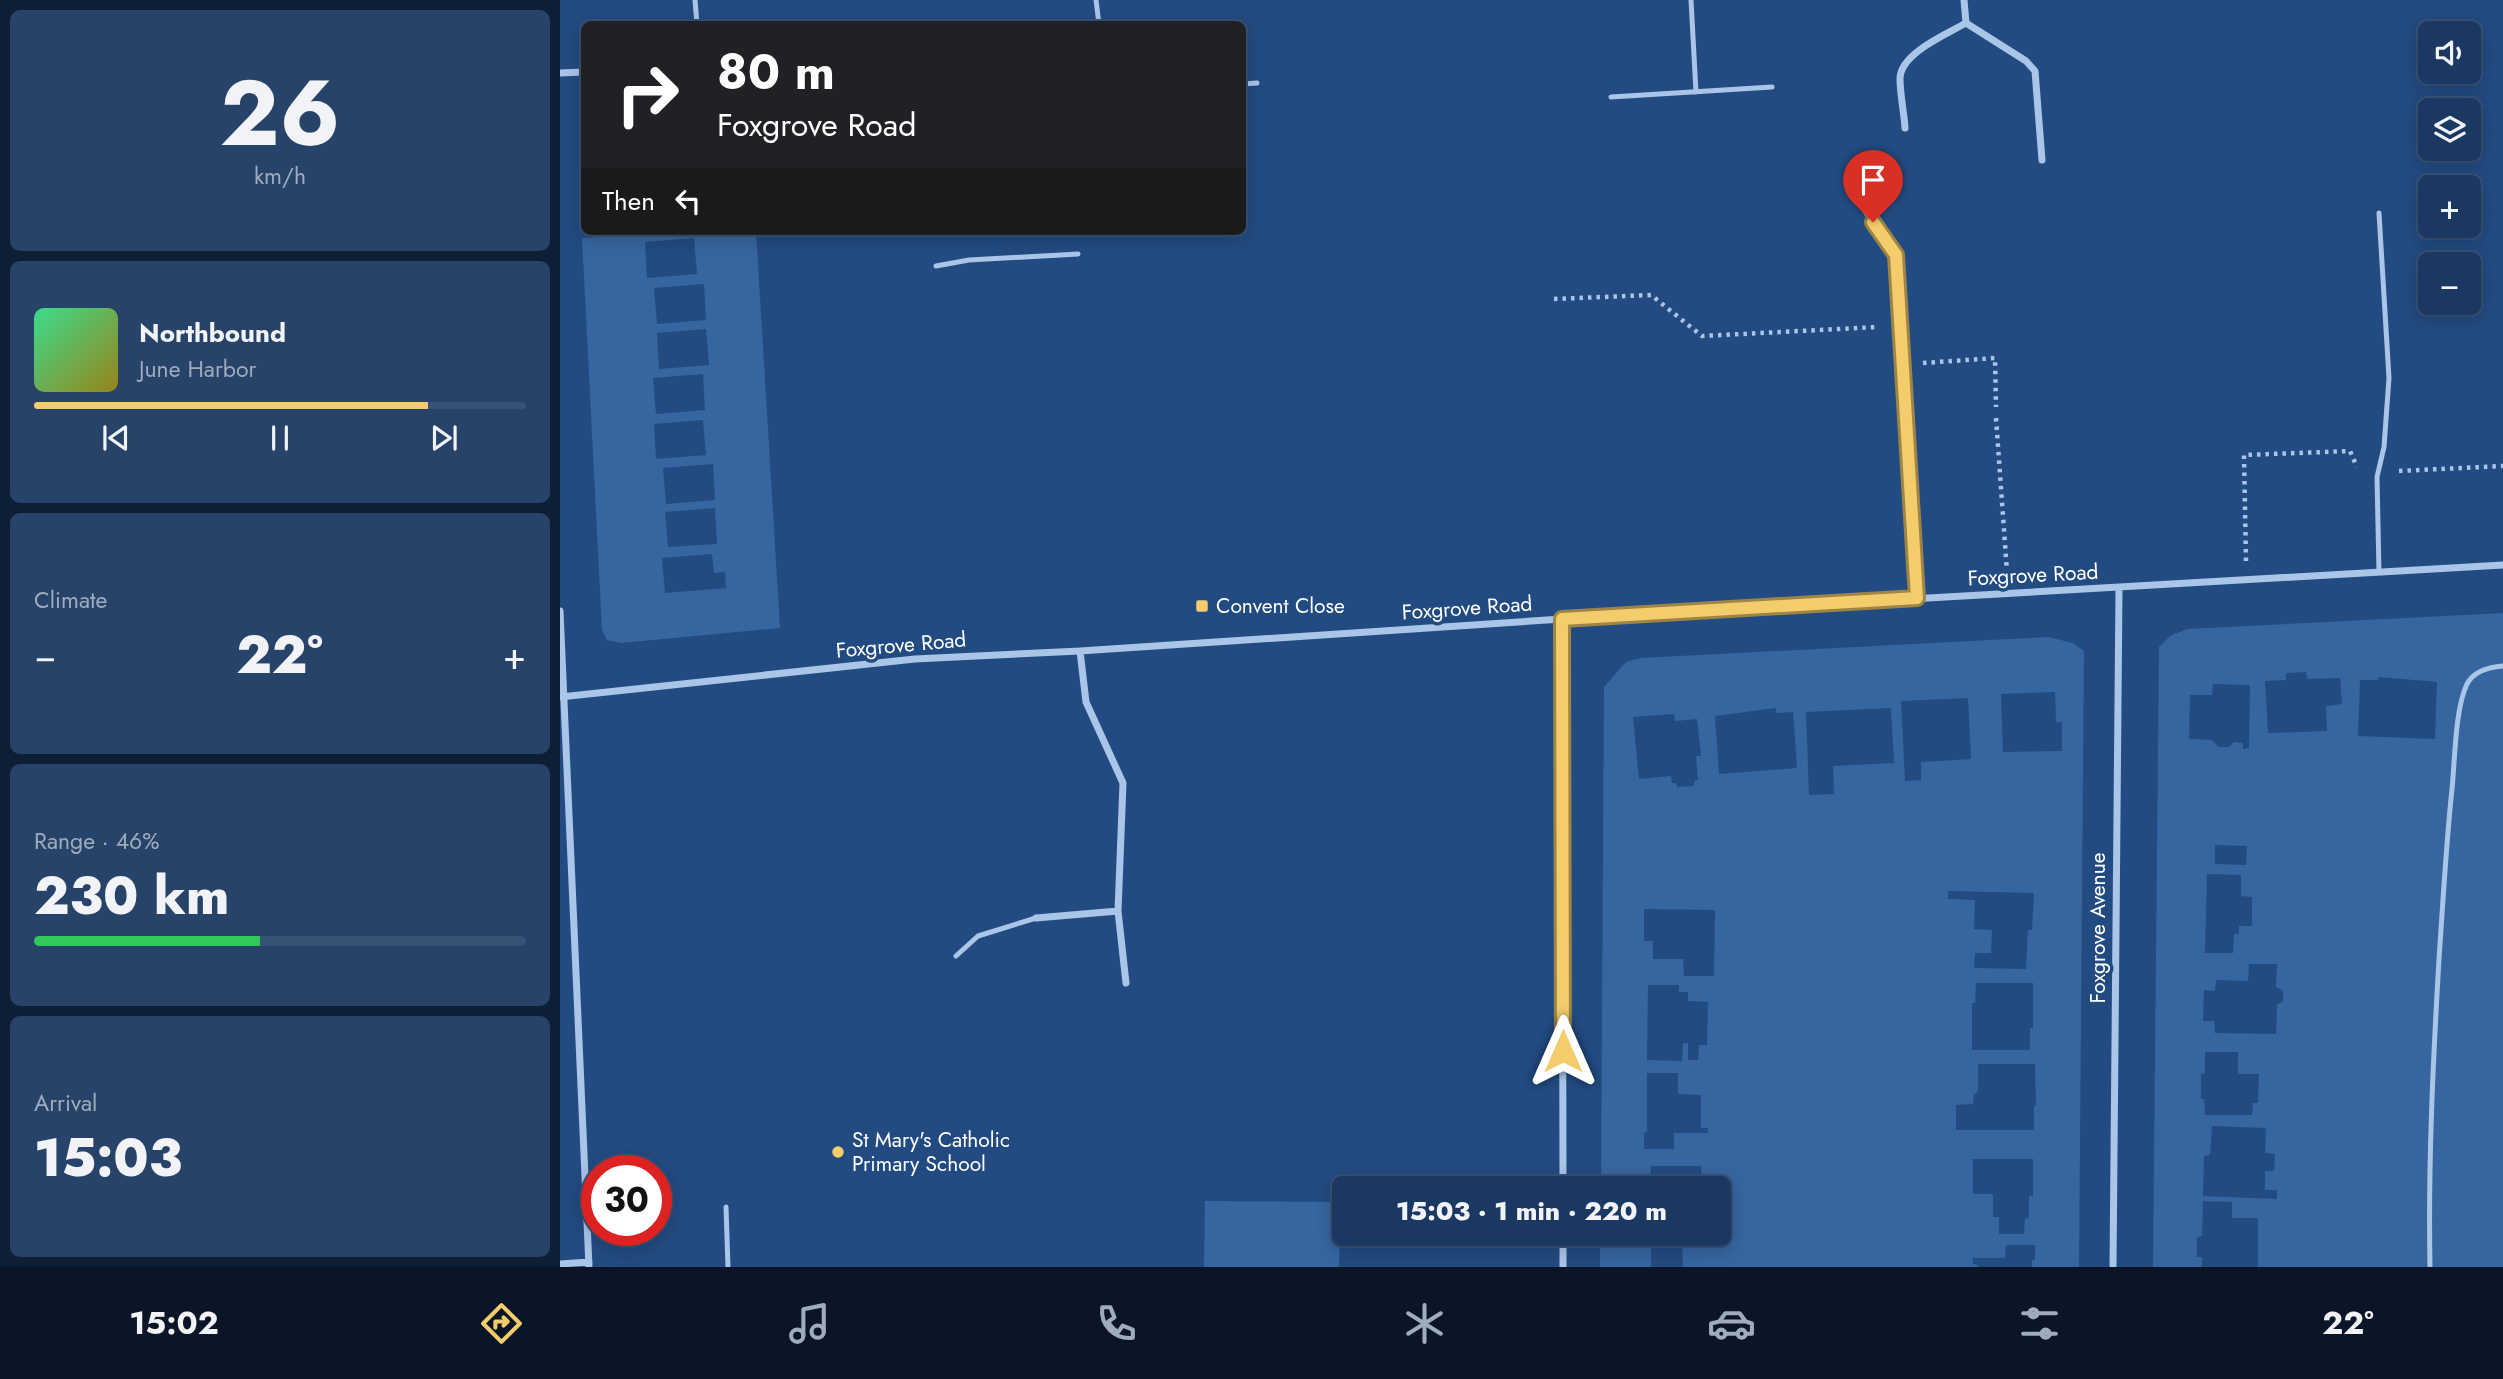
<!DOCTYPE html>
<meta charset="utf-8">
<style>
:root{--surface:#1a3861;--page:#27436a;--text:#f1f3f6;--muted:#9facbd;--line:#385276;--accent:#f3cc6c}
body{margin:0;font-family:Jost,sans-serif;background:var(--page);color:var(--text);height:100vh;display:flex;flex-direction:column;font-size:26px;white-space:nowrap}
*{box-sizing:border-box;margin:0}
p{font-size:23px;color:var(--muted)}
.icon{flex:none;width:38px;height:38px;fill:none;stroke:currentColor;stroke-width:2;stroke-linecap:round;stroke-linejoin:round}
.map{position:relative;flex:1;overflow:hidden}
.panel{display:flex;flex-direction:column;gap:10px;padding:10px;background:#0e1f35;width:560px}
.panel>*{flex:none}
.banner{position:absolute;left:21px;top:21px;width:665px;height:214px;border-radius:10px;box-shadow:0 4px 18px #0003,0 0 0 2px var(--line);background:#202124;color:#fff;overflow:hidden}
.tools{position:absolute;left:1858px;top:21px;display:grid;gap:14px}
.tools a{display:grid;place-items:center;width:63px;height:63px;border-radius:10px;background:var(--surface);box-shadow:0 4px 18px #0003,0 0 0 2px var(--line);font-size:35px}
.speed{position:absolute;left:21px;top:1155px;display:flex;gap:14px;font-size:35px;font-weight:700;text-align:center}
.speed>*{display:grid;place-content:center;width:91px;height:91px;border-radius:50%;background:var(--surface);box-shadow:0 4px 18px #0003,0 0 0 2px var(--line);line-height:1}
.speed .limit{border:10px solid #d22;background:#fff;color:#111}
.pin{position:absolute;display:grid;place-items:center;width:60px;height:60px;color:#fff;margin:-72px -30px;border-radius:50% 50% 50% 0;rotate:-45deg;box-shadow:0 0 7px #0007}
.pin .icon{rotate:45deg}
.me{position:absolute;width:77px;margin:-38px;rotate:0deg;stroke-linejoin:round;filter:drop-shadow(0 0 5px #0008)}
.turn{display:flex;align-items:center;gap:24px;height:147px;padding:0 21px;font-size:32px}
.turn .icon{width:91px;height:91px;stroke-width:2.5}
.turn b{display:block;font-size:49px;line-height:60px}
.then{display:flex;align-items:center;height:66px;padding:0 21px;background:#0003;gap:14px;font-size:26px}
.big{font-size:52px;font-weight:800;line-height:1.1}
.panel .widget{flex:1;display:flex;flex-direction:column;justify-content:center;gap:10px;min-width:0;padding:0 24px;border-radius:10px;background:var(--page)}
.panel .dial{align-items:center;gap:0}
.dial b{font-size:91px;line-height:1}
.song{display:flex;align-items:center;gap:21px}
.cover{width:84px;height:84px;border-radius:10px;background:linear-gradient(135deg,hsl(150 70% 55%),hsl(50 70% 35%))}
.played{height:7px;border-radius:4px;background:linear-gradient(90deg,var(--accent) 80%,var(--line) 80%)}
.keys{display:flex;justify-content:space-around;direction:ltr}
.heat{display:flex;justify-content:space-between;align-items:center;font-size:38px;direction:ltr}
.charge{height:10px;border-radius:5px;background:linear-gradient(90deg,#34c759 46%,var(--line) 0)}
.trip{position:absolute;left:772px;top:1176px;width:399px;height:70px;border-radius:10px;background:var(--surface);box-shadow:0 4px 18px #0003,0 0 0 2px var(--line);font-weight:800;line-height:70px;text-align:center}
.tab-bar{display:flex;height:112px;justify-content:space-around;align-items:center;background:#0a1627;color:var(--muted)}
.tab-bar .icon{width:49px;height:49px}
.tab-bar .current{color:var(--accent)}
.tab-bar b{font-size:32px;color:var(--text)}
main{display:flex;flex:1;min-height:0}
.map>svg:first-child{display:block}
</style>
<main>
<section class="panel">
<div class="widget dial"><b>26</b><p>km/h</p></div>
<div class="widget">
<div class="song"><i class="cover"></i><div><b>Northbound</b><p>June Harbor</p></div></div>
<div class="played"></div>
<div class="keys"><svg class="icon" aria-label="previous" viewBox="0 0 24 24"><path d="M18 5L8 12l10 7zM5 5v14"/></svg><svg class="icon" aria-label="pause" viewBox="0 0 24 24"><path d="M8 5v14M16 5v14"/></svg><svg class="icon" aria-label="next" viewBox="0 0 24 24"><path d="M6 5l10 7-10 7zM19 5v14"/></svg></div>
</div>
<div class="widget"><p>Climate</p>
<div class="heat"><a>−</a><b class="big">22°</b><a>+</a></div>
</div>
<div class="widget"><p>Range · 46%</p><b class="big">230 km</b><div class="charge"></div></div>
<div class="widget"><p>Arrival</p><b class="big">15:03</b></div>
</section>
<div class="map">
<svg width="1943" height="1267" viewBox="0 0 1943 1267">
<rect width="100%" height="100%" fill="#224b81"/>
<path fill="#37659f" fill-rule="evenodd" d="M 148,231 L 196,231 L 220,628 L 61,643 L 47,640 L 42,630 L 22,238 ZM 134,238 L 137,274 L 87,278 L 85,242 ZM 144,284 L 146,320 L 97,324 L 94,288 ZM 146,329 L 149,365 L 99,369 L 97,333 ZM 143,374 L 145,410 L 96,414 L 93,378 ZM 143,420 L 146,455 L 96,459 L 94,424 ZM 153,464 L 155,500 L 106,504 L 103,468 ZM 155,508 L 157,544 L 108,547 L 105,512 ZM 152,554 L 154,573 L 165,572 L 166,588 L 105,593 L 102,558 Z
M 1943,613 L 1943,1267 L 1698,1267 L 1698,1218 L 1672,1218 L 1672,1202 L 1643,1201 L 1642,1236 L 1637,1237 L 1637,1257 L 1642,1257 L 1642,1267 L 1593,1267 L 1599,647 L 1610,636 L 1627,629 ZM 1746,672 L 1747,679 L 1780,678 L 1782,704 L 1766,706 L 1767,731 L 1708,733 L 1705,681 L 1726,680 L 1726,673 ZM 1819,677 L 1877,682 L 1875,739 L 1798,736 L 1800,680 L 1818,680 ZM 1653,684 L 1690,685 L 1689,748 L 1683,749 L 1683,743 L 1674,742 L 1669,747 L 1658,747 L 1652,740 L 1629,739 L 1630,695 L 1652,695 ZM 1655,845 L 1687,846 L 1686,865 L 1655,864 ZM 1647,874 L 1681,875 L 1681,896 L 1692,897 L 1692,926 L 1679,926 L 1679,934 L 1674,934 L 1673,953 L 1645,953 ZM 1689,964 L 1717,964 L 1716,987 L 1723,991 L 1723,1002 L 1717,1004 L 1716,1034 L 1655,1033 L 1654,1021 L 1643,1021 L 1644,990 L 1655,991 L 1656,980 L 1688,981 ZM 1645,1052 L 1678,1052 L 1678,1074 L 1699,1074 L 1698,1103 L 1693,1103 L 1692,1115 L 1645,1115 L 1644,1099 L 1641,1099 L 1641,1074 L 1645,1073 ZM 1652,1126 L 1706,1128 L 1705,1153 L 1715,1154 L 1714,1171 L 1705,1171 L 1705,1190 L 1717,1190 L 1717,1199 L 1643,1196 L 1644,1156 L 1650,1155 Z
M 1488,637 L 1513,643 L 1524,651 L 1519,1267 L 1472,1267 L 1472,1260 L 1475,1260 L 1475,1245 L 1446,1245 L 1445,1258 L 1413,1258 L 1413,1264 L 1418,1265 L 1418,1267 L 1123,1267 L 1122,1241 L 1091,1242 L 1091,1267 L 1040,1267 L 1040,1234 L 1158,1234 L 1158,1188 L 1142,1188 L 1141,1166 L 1091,1166 L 1090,1188 L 1041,1188 L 1044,687 L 1066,662 L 1081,658 ZM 1495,692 L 1496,722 L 1502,722 L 1502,751 L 1443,752 L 1441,694 ZM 1408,698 L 1411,759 L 1361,762 L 1361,780 L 1345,781 L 1341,701 ZM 1216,708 L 1216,713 L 1233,712 L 1237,768 L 1159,774 L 1155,716 ZM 1331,708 L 1334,763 L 1273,766 L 1274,794 L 1249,795 L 1246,712 ZM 1114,714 L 1115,721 L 1137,719 L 1141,756 L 1136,756 L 1138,780 L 1134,781 L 1134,786 L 1117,787 L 1116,783 L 1112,783 L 1111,776 L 1079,779 L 1073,717 ZM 1388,891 L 1474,893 L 1472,930 L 1468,930 L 1466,969 L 1414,968 L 1415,953 L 1431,953 L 1432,930 L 1414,929 L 1415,900 L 1388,899 ZM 1084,909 L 1155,910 L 1154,976 L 1124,976 L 1123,959 L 1093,959 L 1093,941 L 1084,941 ZM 1416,983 L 1473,983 L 1473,1028 L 1470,1028 L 1470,1050 L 1412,1050 L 1412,1003 L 1415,1003 ZM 1119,985 L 1119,992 L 1128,992 L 1128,1001 L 1148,1002 L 1147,1045 L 1139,1045 L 1138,1060 L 1128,1060 L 1128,1043 L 1123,1043 L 1122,1061 L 1087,1060 L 1088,985 ZM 1418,1064 L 1475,1064 L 1476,1105 L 1474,1106 L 1474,1130 L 1396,1130 L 1396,1105 L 1413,1104 L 1414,1095 L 1418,1091 ZM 1087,1073 L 1118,1073 L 1118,1094 L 1141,1095 L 1141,1128 L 1148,1128 L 1148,1133 L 1114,1133 L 1114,1149 L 1084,1149 L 1084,1133 L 1087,1132 ZM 1413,1159 L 1473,1159 L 1473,1196 L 1469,1196 L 1469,1218 L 1465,1219 L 1464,1234 L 1439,1234 L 1439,1217 L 1433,1217 L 1433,1194 L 1413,1194 Z
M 645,1201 L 780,1202 L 779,1267 L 644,1267 Z"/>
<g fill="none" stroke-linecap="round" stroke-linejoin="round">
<path stroke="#a9c5e7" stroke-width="4.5" stroke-dasharray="3.5 5" stroke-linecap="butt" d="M 994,299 L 1091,295 L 1142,336 L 1318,327
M 1363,363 L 1435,358 L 1436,407
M 1436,418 L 1447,572
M 1839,471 L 1943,466
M 1686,561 L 1684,455 L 1790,451 L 1797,467"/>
<path stroke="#a9c5e7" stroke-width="5" d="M 135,0 L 137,24
M 536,0 L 539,24
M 1131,0 L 1136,92
M 682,84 L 697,83
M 1051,97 L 1212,87
M 376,266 L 409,260 L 518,254
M 1819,572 L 1817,477 L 1824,447 L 1829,378 L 1819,213
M 396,956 L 418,936 L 476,918
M 166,1207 L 168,1267
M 1870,1267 C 1868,1164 1873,1062 1879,959 C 1883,902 1886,845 1892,789 C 1895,760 1895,709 1907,684 C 1914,671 1929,667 1943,666"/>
<path stroke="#a9c5e7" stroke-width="7" d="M 1404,0 L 1406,23
M 1406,23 L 1466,61 L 1475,71 L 1482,160
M 0,73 L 24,72
M 1345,128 C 1344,112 1340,95 1340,78 C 1341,53 1387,34 1406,23
M 1302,205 L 1336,255 L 1357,598
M 0,611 L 29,1267
M 1002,619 L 1003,1188
M 520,651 L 526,702 L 563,783 L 558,911 L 566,983
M 0,697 L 355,659 L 520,651 L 1002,619 L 1943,565
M 476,918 L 558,911
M 1003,1234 L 1003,1267
M 0,1264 L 29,1262
M 1553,1267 L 1559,589"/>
</g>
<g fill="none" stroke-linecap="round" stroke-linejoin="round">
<defs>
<path id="route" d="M 1003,1051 L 1002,619 L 1357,598 L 1336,255 L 1313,222"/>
</defs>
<use href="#route" stroke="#9e8546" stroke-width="18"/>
<use href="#route" stroke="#f3cc6c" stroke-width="12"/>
</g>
<g fill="#f3cc6c" stroke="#224b81" stroke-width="2.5">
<rect x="635" y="599" width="14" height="14" rx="3.5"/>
<circle cx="278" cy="1152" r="7"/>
</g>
<g text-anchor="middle" stroke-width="7" stroke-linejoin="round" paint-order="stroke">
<g font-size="21" fill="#fff" stroke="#224b81">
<text transform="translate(1473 575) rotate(-3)" y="7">Foxgrove Road</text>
<text transform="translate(907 608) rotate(-4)" y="7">Foxgrove Road</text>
<text transform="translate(341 645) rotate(-5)" y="7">Foxgrove Road</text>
<text transform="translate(1538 928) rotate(-90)" y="7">Foxgrove Avenue</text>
</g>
<g font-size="21" fill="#fff" stroke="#224b81" text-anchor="start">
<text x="656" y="613">Convent Close</text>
<text x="292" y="1147">St Mary's Catholic<tspan x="292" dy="24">Primary School</tspan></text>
</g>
</g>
</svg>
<div class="tools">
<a><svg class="icon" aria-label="sound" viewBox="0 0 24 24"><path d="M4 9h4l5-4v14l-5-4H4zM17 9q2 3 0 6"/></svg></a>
<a><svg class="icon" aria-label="layers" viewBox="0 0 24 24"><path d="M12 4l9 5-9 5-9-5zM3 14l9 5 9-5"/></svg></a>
<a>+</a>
<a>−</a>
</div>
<div class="speed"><div class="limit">30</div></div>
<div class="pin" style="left:1313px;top:222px;background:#d93025"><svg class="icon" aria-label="arrive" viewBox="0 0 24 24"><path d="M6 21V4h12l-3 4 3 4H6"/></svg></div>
<svg class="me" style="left:1003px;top:1051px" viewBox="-20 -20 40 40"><path d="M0-17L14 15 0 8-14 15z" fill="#f3cc6c" stroke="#fff" stroke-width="4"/></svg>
<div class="trip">15:03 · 1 min · 220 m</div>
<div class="banner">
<div class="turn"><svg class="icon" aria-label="right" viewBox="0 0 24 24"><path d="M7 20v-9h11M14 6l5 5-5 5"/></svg><div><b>80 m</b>Foxgrove Road</div></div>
<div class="then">Then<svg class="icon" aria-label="left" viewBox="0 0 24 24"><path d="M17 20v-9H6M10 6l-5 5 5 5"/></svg></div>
</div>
</div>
</main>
<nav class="tab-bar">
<b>15:02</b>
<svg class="icon current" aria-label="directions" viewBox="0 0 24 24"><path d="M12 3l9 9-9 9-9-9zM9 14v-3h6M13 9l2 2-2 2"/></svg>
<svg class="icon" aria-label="music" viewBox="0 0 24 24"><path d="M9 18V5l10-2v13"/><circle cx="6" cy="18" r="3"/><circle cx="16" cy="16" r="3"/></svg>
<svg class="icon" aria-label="phone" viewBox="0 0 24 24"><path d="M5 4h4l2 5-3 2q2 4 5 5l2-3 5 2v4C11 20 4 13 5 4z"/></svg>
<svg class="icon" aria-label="climate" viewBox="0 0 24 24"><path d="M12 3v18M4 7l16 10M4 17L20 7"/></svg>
<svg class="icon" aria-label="car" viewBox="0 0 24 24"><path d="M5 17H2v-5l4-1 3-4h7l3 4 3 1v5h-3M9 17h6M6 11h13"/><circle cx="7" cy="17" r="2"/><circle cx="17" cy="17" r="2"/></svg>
<svg class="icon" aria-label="filters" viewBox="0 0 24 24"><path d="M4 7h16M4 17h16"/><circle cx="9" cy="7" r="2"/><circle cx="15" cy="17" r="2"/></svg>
<b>22°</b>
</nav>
